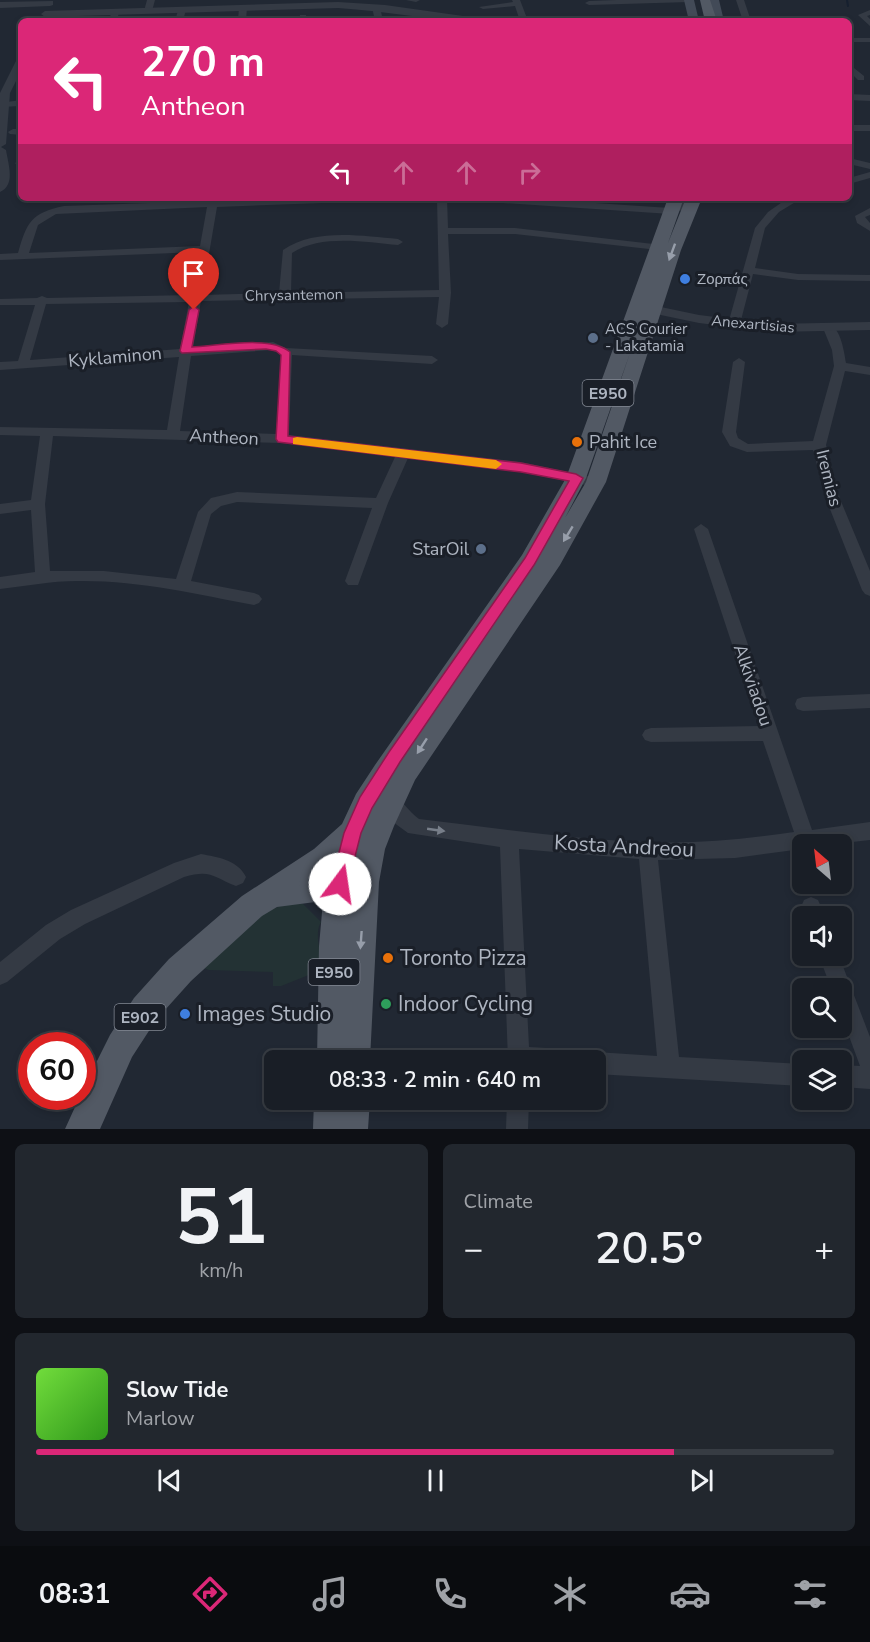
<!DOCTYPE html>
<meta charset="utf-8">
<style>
:root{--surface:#191e26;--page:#22272e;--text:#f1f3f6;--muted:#9fa2a7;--line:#373c43;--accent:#db2777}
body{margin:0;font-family:"Nunito Sans",sans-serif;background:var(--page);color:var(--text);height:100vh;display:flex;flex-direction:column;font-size:22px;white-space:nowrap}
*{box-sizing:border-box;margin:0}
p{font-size:20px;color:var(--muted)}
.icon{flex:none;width:33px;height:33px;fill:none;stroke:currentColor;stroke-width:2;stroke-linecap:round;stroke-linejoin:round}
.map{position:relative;height:1129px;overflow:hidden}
.side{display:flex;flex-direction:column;gap:15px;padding:15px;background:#0e1015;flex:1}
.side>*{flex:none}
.banner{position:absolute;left:18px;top:18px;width:834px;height:183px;border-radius:9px;box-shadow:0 3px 9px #0003,0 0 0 2px var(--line);background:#db2777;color:#fff;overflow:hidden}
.needle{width:39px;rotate:332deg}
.tools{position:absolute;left:792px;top:834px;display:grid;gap:12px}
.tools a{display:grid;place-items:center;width:60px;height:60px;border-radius:9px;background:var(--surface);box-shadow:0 3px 9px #0003,0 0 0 2px var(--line);font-size:30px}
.speed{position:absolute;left:18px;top:1032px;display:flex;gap:12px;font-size:30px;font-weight:700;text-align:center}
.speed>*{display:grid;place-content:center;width:78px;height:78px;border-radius:50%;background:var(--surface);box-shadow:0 3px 9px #0003,0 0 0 2px var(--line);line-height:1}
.speed .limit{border:9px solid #d22;background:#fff;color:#111}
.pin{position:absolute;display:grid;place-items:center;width:51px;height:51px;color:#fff;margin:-62px -26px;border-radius:50% 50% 50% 0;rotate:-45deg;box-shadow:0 0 6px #0007}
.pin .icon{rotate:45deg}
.me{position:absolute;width:66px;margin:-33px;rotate:14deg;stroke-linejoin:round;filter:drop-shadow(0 0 4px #0008)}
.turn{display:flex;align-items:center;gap:21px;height:126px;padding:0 24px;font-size:27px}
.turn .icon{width:78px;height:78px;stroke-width:2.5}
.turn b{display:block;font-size:42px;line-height:51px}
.lanes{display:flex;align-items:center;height:57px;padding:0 24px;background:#0003;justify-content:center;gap:30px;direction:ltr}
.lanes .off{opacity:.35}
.big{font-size:45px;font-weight:600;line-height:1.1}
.side .tile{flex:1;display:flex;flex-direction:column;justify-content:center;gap:9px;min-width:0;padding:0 21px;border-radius:9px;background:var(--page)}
.side .dial{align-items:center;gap:0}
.dial b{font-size:78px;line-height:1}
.song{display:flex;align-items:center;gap:18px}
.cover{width:72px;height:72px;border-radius:9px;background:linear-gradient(135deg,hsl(100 70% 55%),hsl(110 70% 35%))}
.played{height:6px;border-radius:3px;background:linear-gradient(90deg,var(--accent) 80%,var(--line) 80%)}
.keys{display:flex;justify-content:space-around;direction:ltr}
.heat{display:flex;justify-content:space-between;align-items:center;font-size:33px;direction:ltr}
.side .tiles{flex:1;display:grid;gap:15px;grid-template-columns:1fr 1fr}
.tile:last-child{grid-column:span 2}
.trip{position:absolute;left:264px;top:1050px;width:342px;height:60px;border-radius:9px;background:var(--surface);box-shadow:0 3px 9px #0003,0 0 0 2px var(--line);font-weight:600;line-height:60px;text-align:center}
.dock{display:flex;height:96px;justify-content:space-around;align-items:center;background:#0a0c0f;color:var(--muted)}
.dock .icon{width:42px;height:42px}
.dock .current{color:var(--accent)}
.dock b{font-size:27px;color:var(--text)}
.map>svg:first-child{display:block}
</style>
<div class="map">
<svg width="870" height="1129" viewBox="0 0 870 1129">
<rect width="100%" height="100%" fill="#212833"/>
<path fill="#233234" d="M 285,904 L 303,904 L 321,922 C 316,930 318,943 320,952 C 321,957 317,966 316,972 L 281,986 L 273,986 L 273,972 L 209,970 L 199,966 L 258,915 Z"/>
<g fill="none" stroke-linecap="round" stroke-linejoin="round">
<path stroke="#16202f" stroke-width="2" d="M 847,0 L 848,6"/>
<path fill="#343a44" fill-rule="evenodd" d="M 147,0 L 155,0 L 152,11 L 148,13 L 144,11 Z
M 406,0 L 420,0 L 416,2 Z
M 512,0 L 520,0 L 528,21 L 520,21 L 515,6 L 483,9 L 479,7 L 513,2 Z
M 616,0 L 693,0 L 689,2 L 589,5 L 585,3 L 589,1 Z
M 736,0 L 744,0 L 751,21 L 743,21 Z
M 243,5 L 247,7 L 246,21 L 238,21 L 239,7 Z
M 376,5 L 380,7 L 383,21 L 375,21 L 372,7 Z
M 179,7 L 186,9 L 183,21 L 175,21 Z
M 112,10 L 119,12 L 117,21 L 109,21 Z
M 870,10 L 870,15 L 867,16 L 870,19 L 870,26 L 858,15 Z
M 300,15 L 306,15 L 307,21 L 299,21 Z
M 849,38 L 870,38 L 870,42 L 849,42 Z
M 849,64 L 864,76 L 864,80 L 858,80 L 849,71 Z
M 849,94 L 870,95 L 870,101 L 849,100 Z
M 21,100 L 21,106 L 0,107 L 0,103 Z
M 13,129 L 21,129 L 21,135 L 10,134 L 8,132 Z
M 849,158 L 870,163 L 870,169 L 849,164 Z
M 20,160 L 21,166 L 17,165 L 15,163 Z
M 870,172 L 870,178 L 849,184 L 849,178 Z
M 209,198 L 219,198 L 219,201 L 382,198 L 377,201 L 217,207 L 202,295 L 279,293 L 283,250 C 315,228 361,236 398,239 L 403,242 L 398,245 C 365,242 321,234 292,253 L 291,293 L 439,290 L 437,198 L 447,198 L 448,228 L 515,228 L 662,245 L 662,249 L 658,250 L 515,234 L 448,234 L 451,293 L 448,324 L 442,328 L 436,324 L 439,297 L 201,301 L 193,348 L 273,342 L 286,348 L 432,356 L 438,360 L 432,364 L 292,355 L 289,435 L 521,462 L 601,479 L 603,482 L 601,485 L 596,487 L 521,472 L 408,458 L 388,503 L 358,585 L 348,585 L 345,581 L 372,508 L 237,502 L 221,506 L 211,514 L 191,581 L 254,593 L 259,595 L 262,599 L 259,603 L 254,605 C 196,594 137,580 77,581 C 51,581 26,586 0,589 L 0,577 L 35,572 L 31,510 L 0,514 L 0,504 L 31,500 L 40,436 L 0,435 L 0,427 L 167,430 L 179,357 L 0,370 L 0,362 L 18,361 L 35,305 L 0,305 L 0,299 L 37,298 L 42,296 L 47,298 L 191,295 L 199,252 L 0,260 L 0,254 L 18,253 C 27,222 31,213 64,206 L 208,201 ZM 207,207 L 200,246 L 29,253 L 38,225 L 56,214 ZM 189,302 L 180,349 L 30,360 L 46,304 ZM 271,350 L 279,353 L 282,358 L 276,434 L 180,431 L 191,356 ZM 53,436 L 282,443 L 395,457 L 376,498 L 237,492 L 211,498 L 198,512 L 176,579 L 104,571 L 50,571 L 45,504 Z
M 469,198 L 520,198 L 670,208 L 677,205 L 680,198 L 690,198 L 685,209 L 671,214 L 474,201 Z
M 788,198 L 802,198 L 779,212 L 765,228 L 755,268 L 798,274 L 870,275 L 870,281 L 798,280 L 753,274 L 740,324 L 734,328 L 730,326 L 728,324 L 755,228 L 768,212 Z
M 870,208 L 870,215 L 865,217 L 870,223 L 870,231 L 857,223 L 855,216 Z
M 829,324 C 841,329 844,351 846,363 L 870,367 L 870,375 L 845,371 L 826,445 L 840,499 L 870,571 L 870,596 L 865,594 L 862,590 L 826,499 L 813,450 L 747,452 L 730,446 L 722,432 L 733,362 L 739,358 L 745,362 L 736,432 L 738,438 L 748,444 L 813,441 L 834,366 L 832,350 L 823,328 Z
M 701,524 L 708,529 L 812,830 L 870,822 L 870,840 L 834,844 L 802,844 L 802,849 L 735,858 L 658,860 L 679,1057 L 802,1064 L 802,1086 L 596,1074 L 596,1060 L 586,1060 L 588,1055 L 596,1052 L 657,1056 L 639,859 L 519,849 L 529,1047 L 563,1049 L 571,1052 L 574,1060 L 508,1060 L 500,847 L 408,833 L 393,822 L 381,801 L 384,795 L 390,793 C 399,796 409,812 419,819 C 494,828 571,839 647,842 C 696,844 745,839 794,832 L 763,741 L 651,742 L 645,740 L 642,735 L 645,730 L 651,728 L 759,726 L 694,529 Z
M 870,694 L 870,708 L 803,711 L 797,709 L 795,704 L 797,699 L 803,697 Z
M 201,854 C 217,857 238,860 246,877 L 243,883 L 236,886 C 213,877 211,869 184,877 L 85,924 L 60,939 L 7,982 L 0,985 L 0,962 L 46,925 L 71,910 L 174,863 Z
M 811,897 L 818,900 L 825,916 L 805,916 L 801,907 L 804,900 Z
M 819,956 L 839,956 L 870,1037 L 870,1089 L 842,1087 L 842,1065 L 860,1066 L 842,1017 L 842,988 L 831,988 Z
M 507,1100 L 529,1100 L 528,1129 L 506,1129 Z"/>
<path fill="#343a44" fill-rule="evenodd" d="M 53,1 L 53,5 L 50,6 L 0,8 L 0,2 Z
M 338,2 L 385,5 L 477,18 L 482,21 C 434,21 386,11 338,8 L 45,17 L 41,14 L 45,11 Z
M 21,58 L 21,71 L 10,93 L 6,144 L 1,147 L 6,150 C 8,163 16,185 0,192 L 0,93 L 16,61 Z
M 849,125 L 870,125 L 870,131 L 849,131 Z
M 637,302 L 699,315 L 773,324 L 870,322 L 870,330 L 773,332 L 699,323 L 632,309 L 630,306 L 632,303 Z"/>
<path fill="#424a57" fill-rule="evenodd" d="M 684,0 L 694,0 L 699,21 L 689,21 Z
M 709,0 L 719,0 L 724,21 L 714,21 Z"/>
<path fill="#525964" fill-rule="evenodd" d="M 700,0 L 710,0 L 717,21 L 705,21 Z
M 668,198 L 684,198 L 668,243 L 686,198 L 702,198 L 681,250 L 606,482 L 560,565 L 415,780 L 394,826 L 385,849 L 379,882 L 370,1060 L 317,1060 L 319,946 L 323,901 L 277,907 L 262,916 L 191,981 L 156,1020 L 132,1057 L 100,1129 L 65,1129 L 80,1096 L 82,1096 L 82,1091 L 110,1035 L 134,998 L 169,959 L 242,896 L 314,849 L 342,824 L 356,794 L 375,765 L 522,555 L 566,478 ZM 630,353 L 586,482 L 565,518 L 586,478 Z
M 314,1100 L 370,1100 L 368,1129 L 313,1129 Z"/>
</g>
<defs><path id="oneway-solid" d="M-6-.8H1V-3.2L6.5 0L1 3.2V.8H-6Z" transform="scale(1.5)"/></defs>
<g fill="#979eaa">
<use href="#oneway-solid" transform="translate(672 252) rotate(110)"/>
<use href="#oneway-solid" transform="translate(568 534) rotate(121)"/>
<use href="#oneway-solid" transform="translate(422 746) rotate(123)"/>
<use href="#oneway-solid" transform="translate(361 940) rotate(94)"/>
</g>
<use fill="#777e89" href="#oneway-solid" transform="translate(436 830) rotate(8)"/>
<path fill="#db2777" stroke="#8e194d" stroke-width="1.5" d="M 194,306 L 199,310 L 192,347 C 217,346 271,335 290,352 L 288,436 L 521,463 L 576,474 L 583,478 L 534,565 L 400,762 L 372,808 L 361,833 L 348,884 L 346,890 L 340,892 L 333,890 L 331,884 L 344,833 L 360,797 L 389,752 L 525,558 L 569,481 L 521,472 L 278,442 L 276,439 L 281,355 L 276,351 L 266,349 L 182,353 L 180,351 L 189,310 Z"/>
<path fill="#f59e0b" d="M 297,437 L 496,460 L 502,464 L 496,469 L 293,444 L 293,438 Z"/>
<g fill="#3f7fe0" stroke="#1a1f28" stroke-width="2">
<circle cx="685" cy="279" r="6"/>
<circle cx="185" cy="1014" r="6"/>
</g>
<g fill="#5c6f8a" stroke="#1a1f28" stroke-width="2">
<circle cx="593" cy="338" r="6"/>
<circle cx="481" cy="549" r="6"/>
</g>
<g fill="#e8710a" stroke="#1a1f28" stroke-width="2">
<circle cx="577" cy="442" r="6"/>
<circle cx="388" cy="958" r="6"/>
</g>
<circle fill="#2e9e5b" stroke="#1a1f28" stroke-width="2" cx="386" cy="1004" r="6"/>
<g text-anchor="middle" stroke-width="6" stroke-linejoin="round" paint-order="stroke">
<g font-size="15" fill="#aeb5c1" stroke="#1a1f28" text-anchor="start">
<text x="697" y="284">Ζορπάς</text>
<text x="605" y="334">ACS Courier<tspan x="605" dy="17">- Lakatamia</tspan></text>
</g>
<g font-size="15" fill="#aeb5c1" stroke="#1a1f28">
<text transform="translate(294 295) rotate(-1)" y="5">Chrysantemon</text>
<text transform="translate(753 324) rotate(5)" y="5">Anexartisias</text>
</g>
<g fill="#1a1f28" stroke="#828893" stroke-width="1.5">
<rect x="582.5" y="380" width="51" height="26" rx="4.5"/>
<rect x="308.5" y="959" width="51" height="26" rx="4.5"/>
<rect x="114.5" y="1004" width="51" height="26" rx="4.5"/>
</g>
<g font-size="16" font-weight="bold" fill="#aeb5c1">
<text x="608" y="399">E950</text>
<text x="334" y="978">E950</text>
<text x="140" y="1023">E902</text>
</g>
<g font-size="18" fill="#aeb5c1" stroke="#1a1f28">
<text transform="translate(115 357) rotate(-5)" y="6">Kyklaminon</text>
<text transform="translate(224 437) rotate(3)" y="6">Antheon</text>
<text transform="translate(829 478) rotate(76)" y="6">Iremias</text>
<text transform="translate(753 685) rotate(71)" y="6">Alkiviadou</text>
</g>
<g font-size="18" fill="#aeb5c1" stroke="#1a1f28" text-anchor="start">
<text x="589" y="448">Pahit Ice</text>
<text x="469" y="555" text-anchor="end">StarOil</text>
</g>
<g font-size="21" fill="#aeb5c1" stroke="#1a1f28">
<text transform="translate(624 846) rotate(3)" y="7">Kosta Andreou</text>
</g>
<g font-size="21" fill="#aeb5c1" stroke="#1a1f28" text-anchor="start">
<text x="400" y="965">Toronto Pizza</text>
<text x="398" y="1011">Indoor Cycling</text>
<text x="197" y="1021">Images Studio</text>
</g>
</g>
</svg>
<div class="tools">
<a><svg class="needle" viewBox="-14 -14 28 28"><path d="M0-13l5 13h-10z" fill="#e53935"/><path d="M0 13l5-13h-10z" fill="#9fa2a7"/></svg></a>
<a><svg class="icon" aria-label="sound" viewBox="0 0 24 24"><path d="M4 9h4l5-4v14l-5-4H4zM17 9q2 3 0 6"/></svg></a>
<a><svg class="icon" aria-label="search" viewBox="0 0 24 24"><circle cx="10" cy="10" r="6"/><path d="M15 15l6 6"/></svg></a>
<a><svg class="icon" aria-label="layers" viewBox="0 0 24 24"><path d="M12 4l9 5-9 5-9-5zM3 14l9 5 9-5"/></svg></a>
</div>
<div class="speed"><div class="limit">60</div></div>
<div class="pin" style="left:194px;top:310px;background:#d93025"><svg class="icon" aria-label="arrive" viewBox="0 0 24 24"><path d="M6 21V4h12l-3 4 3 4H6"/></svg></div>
<svg class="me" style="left:340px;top:884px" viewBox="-20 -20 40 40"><circle r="19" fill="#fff"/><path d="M0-13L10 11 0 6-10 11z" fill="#db2777"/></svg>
<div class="trip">08:33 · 2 min · 640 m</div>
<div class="banner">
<div class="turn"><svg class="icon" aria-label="left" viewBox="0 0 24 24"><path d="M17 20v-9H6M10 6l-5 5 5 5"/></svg><div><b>270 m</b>Antheon</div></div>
<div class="lanes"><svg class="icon" aria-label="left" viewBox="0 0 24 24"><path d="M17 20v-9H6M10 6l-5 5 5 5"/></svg><svg class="icon off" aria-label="ahead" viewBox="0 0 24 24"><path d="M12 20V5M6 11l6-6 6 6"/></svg><svg class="icon off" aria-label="ahead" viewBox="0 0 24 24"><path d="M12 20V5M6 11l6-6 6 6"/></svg><svg class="icon off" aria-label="right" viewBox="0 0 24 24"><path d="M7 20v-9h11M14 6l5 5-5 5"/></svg></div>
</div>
</div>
<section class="side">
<div class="tiles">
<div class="tile dial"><b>51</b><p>km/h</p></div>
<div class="tile"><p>Climate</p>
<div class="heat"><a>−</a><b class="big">20.5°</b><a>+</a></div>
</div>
<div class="tile">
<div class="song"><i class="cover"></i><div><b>Slow Tide</b><p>Marlow</p></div></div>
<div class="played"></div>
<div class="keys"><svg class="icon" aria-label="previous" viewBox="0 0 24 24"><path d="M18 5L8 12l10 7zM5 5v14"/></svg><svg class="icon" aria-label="pause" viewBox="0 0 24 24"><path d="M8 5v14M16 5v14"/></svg><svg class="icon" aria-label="next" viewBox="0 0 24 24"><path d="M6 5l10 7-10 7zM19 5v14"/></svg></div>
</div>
</div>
</section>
<nav class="dock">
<b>08:31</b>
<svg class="icon current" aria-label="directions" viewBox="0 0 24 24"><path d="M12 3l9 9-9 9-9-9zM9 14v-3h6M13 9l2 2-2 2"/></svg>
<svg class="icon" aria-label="music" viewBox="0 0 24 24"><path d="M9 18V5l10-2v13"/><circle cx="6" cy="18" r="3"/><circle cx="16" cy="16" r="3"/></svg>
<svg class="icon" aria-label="phone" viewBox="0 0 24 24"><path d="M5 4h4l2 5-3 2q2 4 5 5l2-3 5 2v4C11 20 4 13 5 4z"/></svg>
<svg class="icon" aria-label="climate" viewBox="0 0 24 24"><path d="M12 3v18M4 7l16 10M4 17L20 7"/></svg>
<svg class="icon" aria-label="car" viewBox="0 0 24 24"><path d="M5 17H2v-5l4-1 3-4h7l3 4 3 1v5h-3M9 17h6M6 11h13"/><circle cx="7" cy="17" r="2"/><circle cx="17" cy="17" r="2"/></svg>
<svg class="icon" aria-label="filters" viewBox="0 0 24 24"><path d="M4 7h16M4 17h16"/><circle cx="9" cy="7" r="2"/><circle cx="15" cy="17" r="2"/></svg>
</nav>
